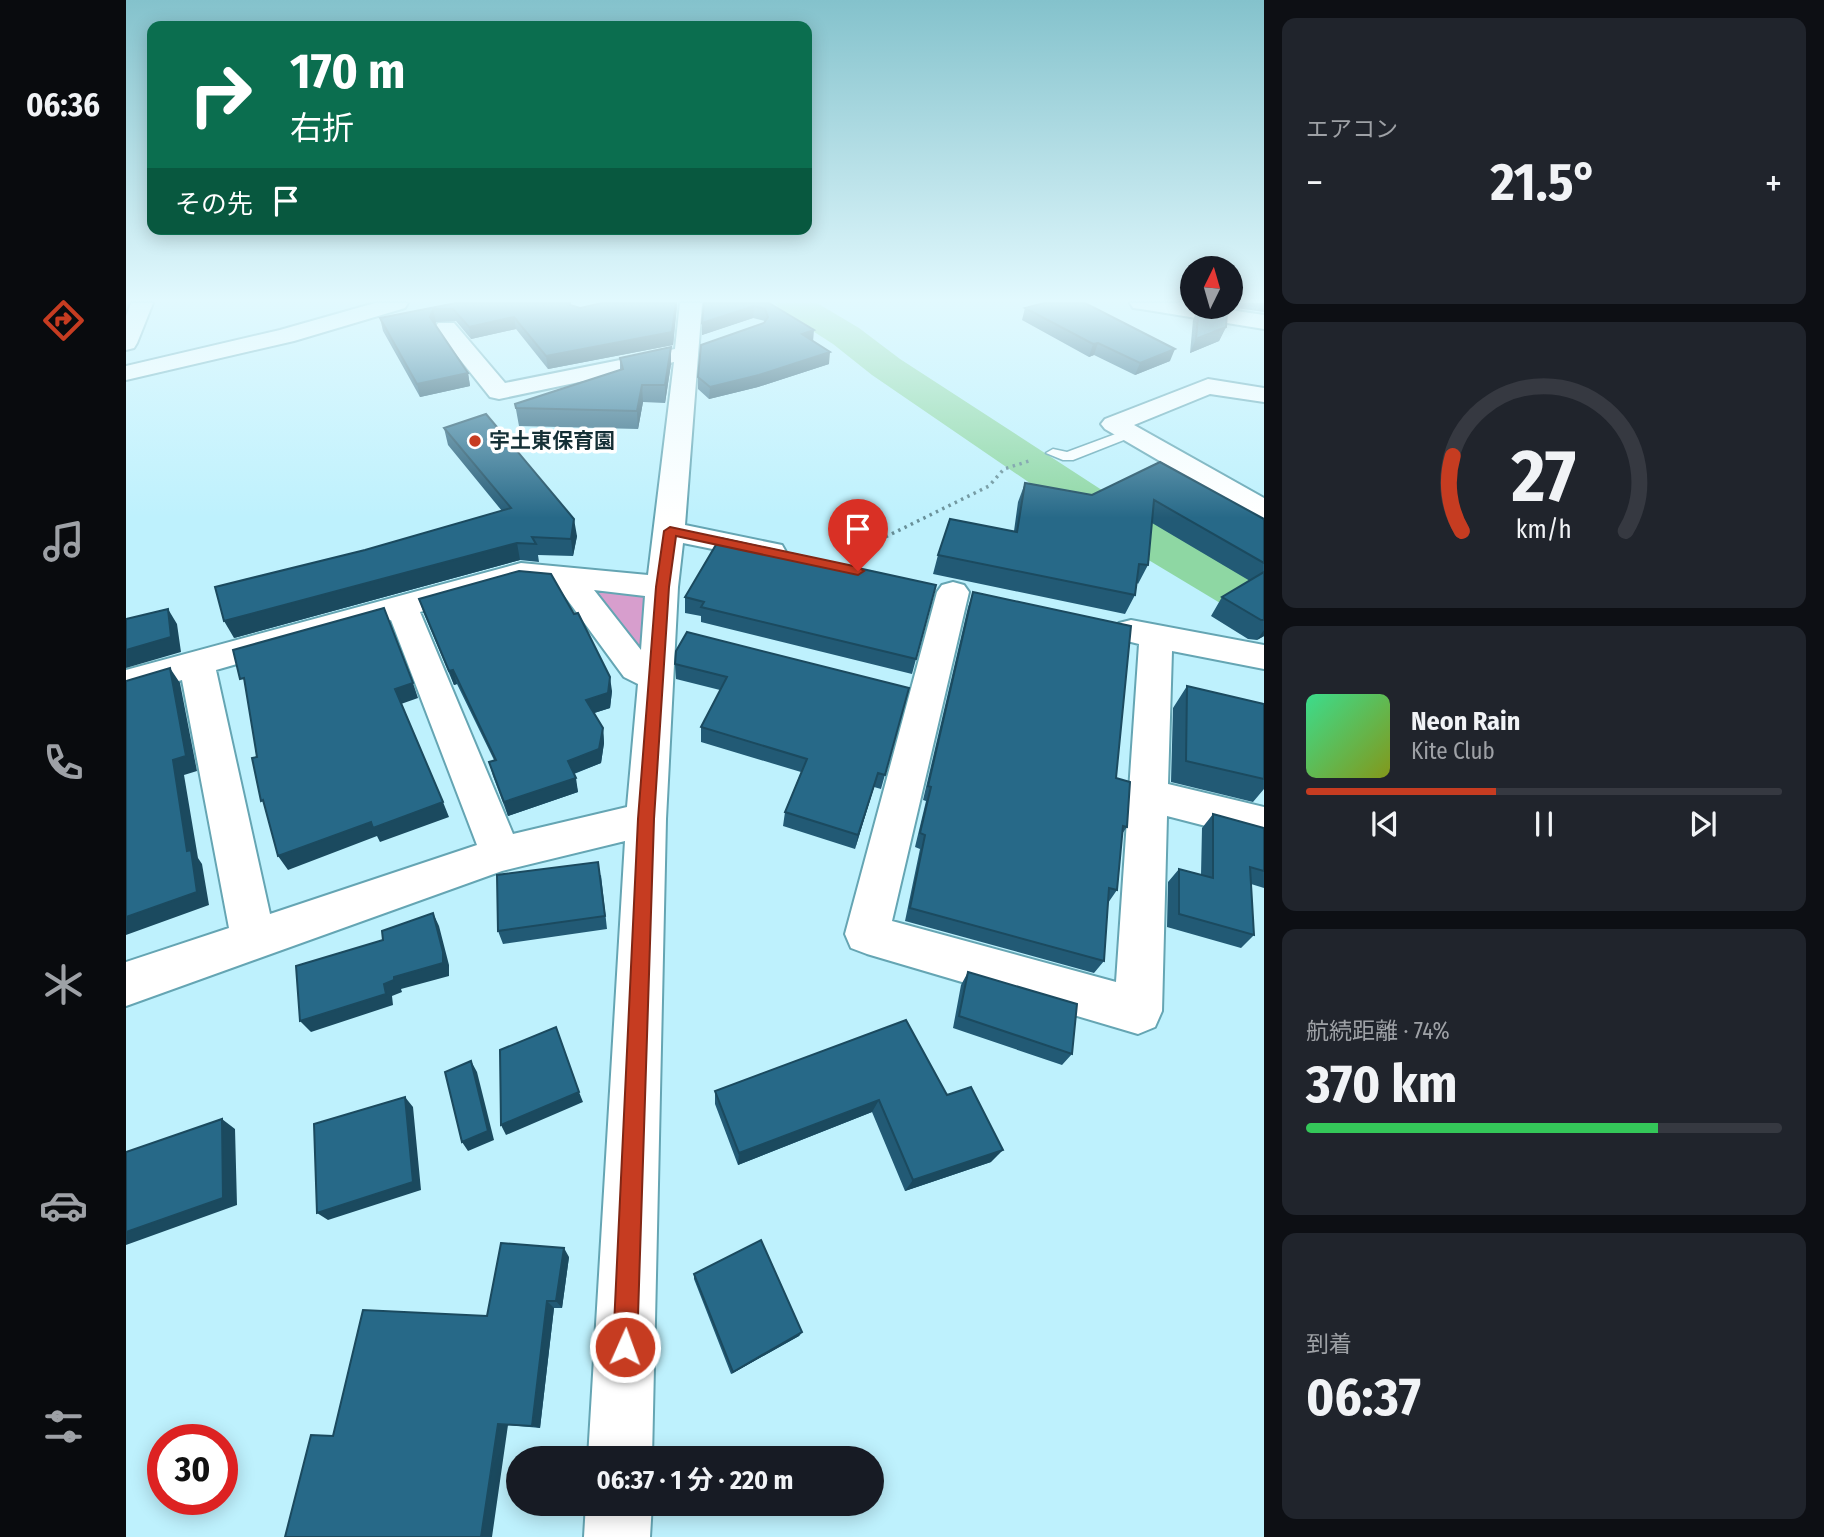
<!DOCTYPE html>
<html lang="ja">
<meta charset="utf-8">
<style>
:root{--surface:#171b24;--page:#20242c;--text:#f1f3f6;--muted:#9ea1a6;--line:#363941;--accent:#c63c21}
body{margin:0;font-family:"Fira Sans Condensed","Noto Sans JP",sans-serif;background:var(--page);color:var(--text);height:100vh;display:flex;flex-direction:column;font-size:26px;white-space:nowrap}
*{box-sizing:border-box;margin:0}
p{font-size:23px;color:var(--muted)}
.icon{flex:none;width:38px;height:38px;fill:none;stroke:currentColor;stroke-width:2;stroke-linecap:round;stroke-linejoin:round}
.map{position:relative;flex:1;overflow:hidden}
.drawer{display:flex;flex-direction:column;gap:18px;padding:18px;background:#0d0f14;width:560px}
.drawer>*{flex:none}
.banner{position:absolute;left:21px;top:21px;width:665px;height:214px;border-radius:14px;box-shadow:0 4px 18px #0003;background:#0b6e4f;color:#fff;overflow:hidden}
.needle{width:46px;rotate:5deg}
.fabs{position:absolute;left:1054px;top:256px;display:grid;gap:14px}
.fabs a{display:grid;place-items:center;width:63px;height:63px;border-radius:50%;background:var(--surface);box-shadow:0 4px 18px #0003;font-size:35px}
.speed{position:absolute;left:21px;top:1424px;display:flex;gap:14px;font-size:35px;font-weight:700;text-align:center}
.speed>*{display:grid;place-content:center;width:91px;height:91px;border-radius:50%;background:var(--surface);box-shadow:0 4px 18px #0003;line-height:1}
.speed .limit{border:10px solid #d22;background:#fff;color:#111}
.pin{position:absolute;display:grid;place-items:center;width:60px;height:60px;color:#fff;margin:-72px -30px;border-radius:50% 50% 50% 0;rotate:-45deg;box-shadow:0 0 7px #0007}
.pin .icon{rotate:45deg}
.me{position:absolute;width:77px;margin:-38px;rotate:2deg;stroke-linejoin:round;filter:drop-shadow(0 0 5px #0008)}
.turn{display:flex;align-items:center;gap:24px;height:147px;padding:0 28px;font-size:32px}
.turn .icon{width:91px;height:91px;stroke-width:2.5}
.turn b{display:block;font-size:49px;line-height:60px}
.then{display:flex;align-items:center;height:66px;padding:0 28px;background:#0003;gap:14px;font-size:26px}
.big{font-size:52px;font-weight:700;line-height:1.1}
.drawer .widget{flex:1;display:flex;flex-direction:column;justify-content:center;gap:10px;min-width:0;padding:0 24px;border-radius:14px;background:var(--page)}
.drawer .dial{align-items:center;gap:0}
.dial svg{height:182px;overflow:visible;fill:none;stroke:var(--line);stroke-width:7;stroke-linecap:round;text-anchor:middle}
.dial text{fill:var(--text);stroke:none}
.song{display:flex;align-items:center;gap:21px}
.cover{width:84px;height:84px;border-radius:10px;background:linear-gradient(135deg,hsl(150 70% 55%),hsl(70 70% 35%))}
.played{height:7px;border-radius:4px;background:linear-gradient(90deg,var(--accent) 40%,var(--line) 40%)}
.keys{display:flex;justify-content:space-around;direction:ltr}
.heat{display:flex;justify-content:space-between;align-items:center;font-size:38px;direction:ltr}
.charge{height:10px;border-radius:5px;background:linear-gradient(90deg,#34c759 74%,var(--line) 0)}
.trip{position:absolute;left:380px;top:1446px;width:378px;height:70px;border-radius:35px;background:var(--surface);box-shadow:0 4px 18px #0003;font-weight:700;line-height:70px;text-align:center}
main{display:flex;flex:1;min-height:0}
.tabs{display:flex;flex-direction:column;width:126px;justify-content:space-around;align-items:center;background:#090b0e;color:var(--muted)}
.tabs .icon{width:49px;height:49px}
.tabs .active{color:var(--accent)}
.tabs b{font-size:32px;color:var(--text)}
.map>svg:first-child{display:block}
</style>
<main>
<nav class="tabs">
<b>06:36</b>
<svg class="icon active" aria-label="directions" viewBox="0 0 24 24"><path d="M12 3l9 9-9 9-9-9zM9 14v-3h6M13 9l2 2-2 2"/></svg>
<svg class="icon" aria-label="music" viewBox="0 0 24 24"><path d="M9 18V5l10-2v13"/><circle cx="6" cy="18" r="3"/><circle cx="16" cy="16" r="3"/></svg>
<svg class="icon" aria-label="phone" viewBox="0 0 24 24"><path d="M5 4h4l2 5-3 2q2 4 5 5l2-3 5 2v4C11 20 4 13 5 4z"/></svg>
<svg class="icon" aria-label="climate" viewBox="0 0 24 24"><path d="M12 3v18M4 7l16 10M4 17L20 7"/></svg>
<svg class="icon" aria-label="car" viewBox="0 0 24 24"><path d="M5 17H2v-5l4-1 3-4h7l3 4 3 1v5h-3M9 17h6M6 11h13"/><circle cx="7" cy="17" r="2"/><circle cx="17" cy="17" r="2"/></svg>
<svg class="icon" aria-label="filters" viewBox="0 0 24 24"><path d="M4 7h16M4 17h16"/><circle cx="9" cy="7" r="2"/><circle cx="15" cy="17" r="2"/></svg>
</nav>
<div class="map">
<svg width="1138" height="1537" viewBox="0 0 1138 1537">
<rect width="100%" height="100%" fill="#bef1fd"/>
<path fill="#d79ecd" d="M 442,578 L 536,587 L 530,678 Z"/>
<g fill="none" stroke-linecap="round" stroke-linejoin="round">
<path fill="#8ed7a3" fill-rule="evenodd" d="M 649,303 L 691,303 L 733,328 L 774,359 L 1005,509 L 1138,583 L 1138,623 L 1119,618 L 971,529 L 746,375 L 707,344 L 654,310 Z"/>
<defs>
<path id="service" d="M 1003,429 L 1008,430 L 1008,436 L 947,460 L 937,460 L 920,453 L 927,449 L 941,452 Z"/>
<path id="minor" d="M 5,303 L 27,303 L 11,343 L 8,348 L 0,350 L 0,316 Z
M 249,303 L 282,303 L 279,308 L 168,341 L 0,380 L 0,366 L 154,330 Z
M 554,303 L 576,303 L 559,525 L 656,545 L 660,552 L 656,559 L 645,561 L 557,543 L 552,587 L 540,819 L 526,1458 L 462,1458 L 499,841 L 376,871 L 0,1006 L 0,962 L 103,928 L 56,680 L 0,696 L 0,670 L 395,563 L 522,575 L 548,362 L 373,399 L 364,397 L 309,328 L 312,323 L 328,323 L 379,383 L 549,349 ZM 396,583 L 432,587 L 498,677 L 512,684 L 501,807 L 387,834 L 294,612 ZM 468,590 L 519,596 L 515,650 ZM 265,620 L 351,845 L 144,914 L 90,670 Z
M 1004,303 L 1056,303 L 1138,315 L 1138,329 L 1015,309 L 1007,308 Z
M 1082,379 L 1138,388 L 1138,402 L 1084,394 L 1008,425 L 1138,498 L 1138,519 L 1128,516 L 979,429 L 975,424 L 979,419 Z
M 827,582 L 838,585 L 843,592 L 766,921 L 990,982 L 1013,644 L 993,639 L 988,631 L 993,623 L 1005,620 L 1138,645 L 1138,669 L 1046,651 L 1042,784 L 1138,807 L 1138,841 L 1041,816 L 1036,1011 L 1029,1027 L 1012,1034 L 741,954 L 725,948 L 719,934 L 811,592 L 816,585 Z
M 460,1503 L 526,1503 L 524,1537 L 458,1537 Z"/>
</defs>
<use href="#service" stroke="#65a5b3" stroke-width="3"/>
<use href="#minor" stroke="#65a5b3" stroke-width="4"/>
<path stroke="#699099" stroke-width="3.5" stroke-dasharray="2.5 4.5" stroke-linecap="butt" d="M 731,571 L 737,548 L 863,486 L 878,469 L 906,460"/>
<use href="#service" fill="#fff" fill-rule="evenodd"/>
<use href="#minor" fill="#fff" fill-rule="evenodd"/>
</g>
<path fill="#225a75" d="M 327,303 L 444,305 L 454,308 L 551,307 L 547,345 L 422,369 L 390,329 L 345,339 L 330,321 L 310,322 L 309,324 L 342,373 L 344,386 L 294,397 L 257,331 L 254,318 Z
M 578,303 L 643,303 L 687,341 L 703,364 L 632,387 L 583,399 L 572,389 L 572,377 L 639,321 L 627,318 L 576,335 Z
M 1104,303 L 1138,303 L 1138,312 L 1096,306 L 1104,306 Z
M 1073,306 L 1100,327 L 1093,341 L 1064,353 L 1067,320 Z
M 899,308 L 1044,361 L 1009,375 L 968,355 L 963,357 L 896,320 Z
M 494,358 L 545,364 L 539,403 L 517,402 L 512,429 L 393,426 L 389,404 L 494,370 Z
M 318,428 L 451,536 L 447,556 L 412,555 L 413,562 L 394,560 L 108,638 L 239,550 L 376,511 L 322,445 Z
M 1034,462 L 1138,519 L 1138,636 L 1131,640 L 1122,639 L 1085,616 L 1096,597 L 1124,581 L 1026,523 L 1022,565 L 1012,584 L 1011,583 L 1009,595 L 999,614 L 807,574 L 812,555 L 888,531 L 892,502 L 899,483 L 966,495 Z
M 810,585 L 786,674 L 575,622 L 575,616 L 559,613 L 559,597 Z
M 847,592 L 990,778 L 1001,827 L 996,834 L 991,890 L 982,903 L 978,961 L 968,973 L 779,921 L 794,849 L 789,847 L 800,801 L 797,800 L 842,607 Z
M 293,599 L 486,691 L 484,708 L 468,713 L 477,728 L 478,743 L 475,763 L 448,774 L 452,792 L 382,816 L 367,776 L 363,762 L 368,760 L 331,684 L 328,685 L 298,614 Z
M 549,664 L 783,688 L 755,789 L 748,787 L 729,849 L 657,826 L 659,812 L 675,772 L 575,742 L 575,727 L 594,690 L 550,679 Z
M 1061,686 L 1138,704 L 1138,789 L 1127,802 L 1045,782 L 1047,708 Z
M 1087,814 L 1138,828 L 1138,888 L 1125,884 L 1128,935 L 1115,948 L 1041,927 L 1042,882 L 1053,869 L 1075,875 L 1076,828 Z
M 475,875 L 481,929 L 377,944 L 372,931 Z
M 842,972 L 946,1054 L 936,1065 L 827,1028 L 835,985 Z
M 589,1091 L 821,1095 L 865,1162 L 779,1191 L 746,1112 L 612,1165 L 589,1104 Z
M 443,1257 L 436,1308 L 428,1308 L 414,1428 L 382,1425 L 207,1436 L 361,1316 Z
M 568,1274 L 676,1332 L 673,1336 L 605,1374 L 568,1279 Z"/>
<path fill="#1b4a5f" d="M 551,303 L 547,345 L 422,369 L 420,356 Z
M 628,306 L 627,318 L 576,335 L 576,323 Z
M 307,309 L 310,322 L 307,330 L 304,317 Z
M 388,317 L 390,329 L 345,339 L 343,327 Z
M 1100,327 L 1093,341 L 1064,353 L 1070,339 Z
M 688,330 L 687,342 L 676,334 Z
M 972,343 L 968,355 L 963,357 L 967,344 Z
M 545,347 L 545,364 L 539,403 L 539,385 Z
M 1049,349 L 1044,361 L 1009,375 L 1014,363 Z
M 704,352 L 703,364 L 632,387 L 583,399 L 584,387 Z
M 342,373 L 344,386 L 294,397 L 291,384 Z
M 516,385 L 517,402 L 512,429 L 511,411 Z
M 448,519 L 451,536 L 447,556 L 445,539 Z
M 391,543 L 394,560 L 108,638 L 98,621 Z
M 42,609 L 51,624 L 55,652 L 0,668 L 0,650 Z
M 1138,630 L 1138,636 L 1131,640 Z
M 44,668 L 54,683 L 71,771 L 58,775 L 72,858 L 76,864 L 83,905 L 0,935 L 0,917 L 47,760 Z
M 327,670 L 331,684 L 328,685 L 323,671 Z
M 484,677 L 486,691 L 484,708 L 462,715 L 460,700 Z
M 287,683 L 292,698 L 275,704 L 269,689 Z
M 477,728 L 478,743 L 475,763 L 444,775 L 442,761 Z
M 752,773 L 748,787 L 729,849 L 732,835 Z
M 450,778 L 452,792 L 382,816 L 378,802 Z
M 317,802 L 323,817 L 254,842 L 251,836 L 162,870 L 152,856 L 245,822 Z
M 307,913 L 313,926 L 323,965 L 323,976 L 275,989 L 276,992 L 266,996 L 267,1005 L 185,1032 L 174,1021 L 258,984 L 268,977 Z
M 345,1061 L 351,1072 L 368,1140 L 342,1151 L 336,1142 Z
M 453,1092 L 457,1102 L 380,1135 L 375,1125 Z
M 279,1097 L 287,1107 L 295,1190 L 202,1220 L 191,1213 Z
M 753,1100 L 746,1112 L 612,1165 L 613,1153 Z
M 96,1119 L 109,1129 L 111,1205 L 0,1245 L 0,1232 Z
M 877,1150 L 865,1162 L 779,1191 L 787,1180 Z
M 438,1248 L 443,1257 L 436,1308 L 430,1301 Z
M 421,1301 L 428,1308 L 414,1428 L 406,1426 Z
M 676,1332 L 673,1336 L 605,1374 L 607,1372 Z
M 372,1424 L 382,1425 L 366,1537 L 355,1537 Z"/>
<path fill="#276988" stroke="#1b4a5f" stroke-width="2" d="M 330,303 L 444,303 L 444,305 L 454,308 L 476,303 L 550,303 L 546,332 L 420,356 L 388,317 L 343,327 L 327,309 L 307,309 L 304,317 L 342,373 L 291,384 L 254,318 Z
M 578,303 L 643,303 L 688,330 L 676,334 L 704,352 L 633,375 L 584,387 L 572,377 L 575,345 L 638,323 L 642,317 L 639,309 L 628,306 L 576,323 Z
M 918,303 L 959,303 L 1049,349 L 1014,363 L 972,343 L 967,344 L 899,308 Z
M 1073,306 L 1101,311 L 1100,327 L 1070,339 Z
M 545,347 L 539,385 L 516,385 L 511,411 L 390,408 L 389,404 L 497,369 L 494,358 Z
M 360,414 L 448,519 L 445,539 L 406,537 L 410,544 L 391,543 L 98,621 L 89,587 L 239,550 L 385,508 L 318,428 Z
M 1034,462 L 1138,519 L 1138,563 L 1028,500 L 1022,565 L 1013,564 L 1009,595 L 812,555 L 824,519 L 891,532 L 899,483 L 966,495 Z
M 594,538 L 810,585 L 790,659 L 575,607 L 578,602 L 559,597 Z
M 393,571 L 425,574 L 448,614 L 452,613 L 484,677 L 482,693 L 460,700 L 477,728 L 473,749 L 442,761 L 450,778 L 378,802 L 363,762 L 370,760 L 327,670 L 323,671 L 293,599 Z
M 1138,572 L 1138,620 L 1135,620 L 1096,597 Z
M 847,592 L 1005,626 L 990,778 L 1004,782 L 1001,827 L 997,826 L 991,890 L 983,888 L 978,961 L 784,908 L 799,835 L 794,833 L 805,787 L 802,786 Z
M 258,608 L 287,683 L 269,689 L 317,802 L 247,828 L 245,822 L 152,856 L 137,800 L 135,801 L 126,758 L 131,757 L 118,678 L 114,679 L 107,650 Z
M 42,609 L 45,637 L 0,650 L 0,619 Z
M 561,632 L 783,688 L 759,775 L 752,773 L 732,835 L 659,812 L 681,759 L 575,727 L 601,677 L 549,664 L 550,651 Z
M 44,668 L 60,756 L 47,760 L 61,851 L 65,850 L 71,892 L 0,917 L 0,681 Z
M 1061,686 L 1138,704 L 1138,779 L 1060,761 Z
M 1087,814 L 1138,828 L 1138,871 L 1124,867 L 1128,935 L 1053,914 L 1053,869 L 1087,878 Z
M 472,862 L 479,916 L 372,931 L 371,875 Z
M 307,913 L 317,952 L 317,963 L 268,977 L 268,980 L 258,984 L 260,994 L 174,1021 L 170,966 L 257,940 L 256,931 Z
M 842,972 L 951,1004 L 946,1054 L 833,1016 Z
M 780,1020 L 821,1095 L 845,1087 L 877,1150 L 787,1180 L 753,1100 L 613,1153 L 589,1091 Z
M 430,1027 L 453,1092 L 375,1125 L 374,1050 Z
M 345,1061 L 362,1131 L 336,1142 L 319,1072 Z
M 279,1097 L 287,1182 L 191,1213 L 188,1124 Z
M 96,1119 L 97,1198 L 0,1232 L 0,1152 Z
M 635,1240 L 676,1332 L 607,1372 L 568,1274 Z
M 375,1243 L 438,1248 L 430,1301 L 421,1301 L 406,1426 L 372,1424 L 355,1537 L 159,1537 L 185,1435 L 207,1436 L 237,1310 L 361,1316 Z"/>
<linearGradient id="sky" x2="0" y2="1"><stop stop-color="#84c2cc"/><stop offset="0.58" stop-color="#e2f9fe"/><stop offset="1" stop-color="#e2f9fe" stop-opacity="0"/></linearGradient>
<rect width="1138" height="518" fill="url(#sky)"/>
<path fill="#c63c21" stroke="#812715" stroke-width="2" d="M 544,527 L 732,567 L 738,571 L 732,575 L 550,536 L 543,587 L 528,819 L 511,1347 L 508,1355 L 499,1359 L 490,1355 L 487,1347 L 512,819 L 530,587 L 538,531 Z"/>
<circle fill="#c63c21" stroke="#fff" stroke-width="2.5" cx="349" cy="441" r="7"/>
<g text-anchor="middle" stroke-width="7" stroke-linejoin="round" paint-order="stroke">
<g font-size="21" font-weight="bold" fill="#153036" stroke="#fff" text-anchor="start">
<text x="363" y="448">宇土東保育園</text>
</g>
</g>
</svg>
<div class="fabs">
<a><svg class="needle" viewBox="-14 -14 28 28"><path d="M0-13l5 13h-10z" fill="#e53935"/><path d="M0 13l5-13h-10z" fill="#9ea1a6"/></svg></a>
</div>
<div class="speed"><div class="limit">30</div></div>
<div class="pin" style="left:732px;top:571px;background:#d93025"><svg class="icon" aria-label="arrive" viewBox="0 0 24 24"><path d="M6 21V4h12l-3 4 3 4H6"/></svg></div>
<svg class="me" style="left:499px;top:1347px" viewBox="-20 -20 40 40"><circle r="17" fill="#c63c21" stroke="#fff" stroke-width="3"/><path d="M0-11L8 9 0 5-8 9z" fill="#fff"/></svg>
<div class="trip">06:37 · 1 分 · 220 m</div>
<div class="banner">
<div class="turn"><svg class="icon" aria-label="right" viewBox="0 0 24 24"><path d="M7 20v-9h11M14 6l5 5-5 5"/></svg><div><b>170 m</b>右折</div></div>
<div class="then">その先<svg class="icon" aria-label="arrive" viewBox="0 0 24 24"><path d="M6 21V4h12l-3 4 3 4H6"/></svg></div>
</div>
</div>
<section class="drawer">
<div class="widget"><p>エアコン</p>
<div class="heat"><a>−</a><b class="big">21.5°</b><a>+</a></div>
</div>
<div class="widget dial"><svg viewBox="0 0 100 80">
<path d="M14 69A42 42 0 1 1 86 69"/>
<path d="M14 69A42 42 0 0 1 10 36" stroke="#c63c21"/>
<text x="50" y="56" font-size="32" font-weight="700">27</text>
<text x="50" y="72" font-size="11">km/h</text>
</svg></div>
<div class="widget">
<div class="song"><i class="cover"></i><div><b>Neon Rain</b><p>Kite Club</p></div></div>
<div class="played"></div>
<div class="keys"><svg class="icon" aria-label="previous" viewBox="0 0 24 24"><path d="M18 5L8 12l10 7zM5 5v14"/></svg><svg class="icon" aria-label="pause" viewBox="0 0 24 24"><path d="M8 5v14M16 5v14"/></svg><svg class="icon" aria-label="next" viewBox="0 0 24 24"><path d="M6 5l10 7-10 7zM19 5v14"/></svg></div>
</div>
<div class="widget"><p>航続距離 · 74%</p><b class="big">370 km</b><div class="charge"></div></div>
<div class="widget"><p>到着</p><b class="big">06:37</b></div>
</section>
</main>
